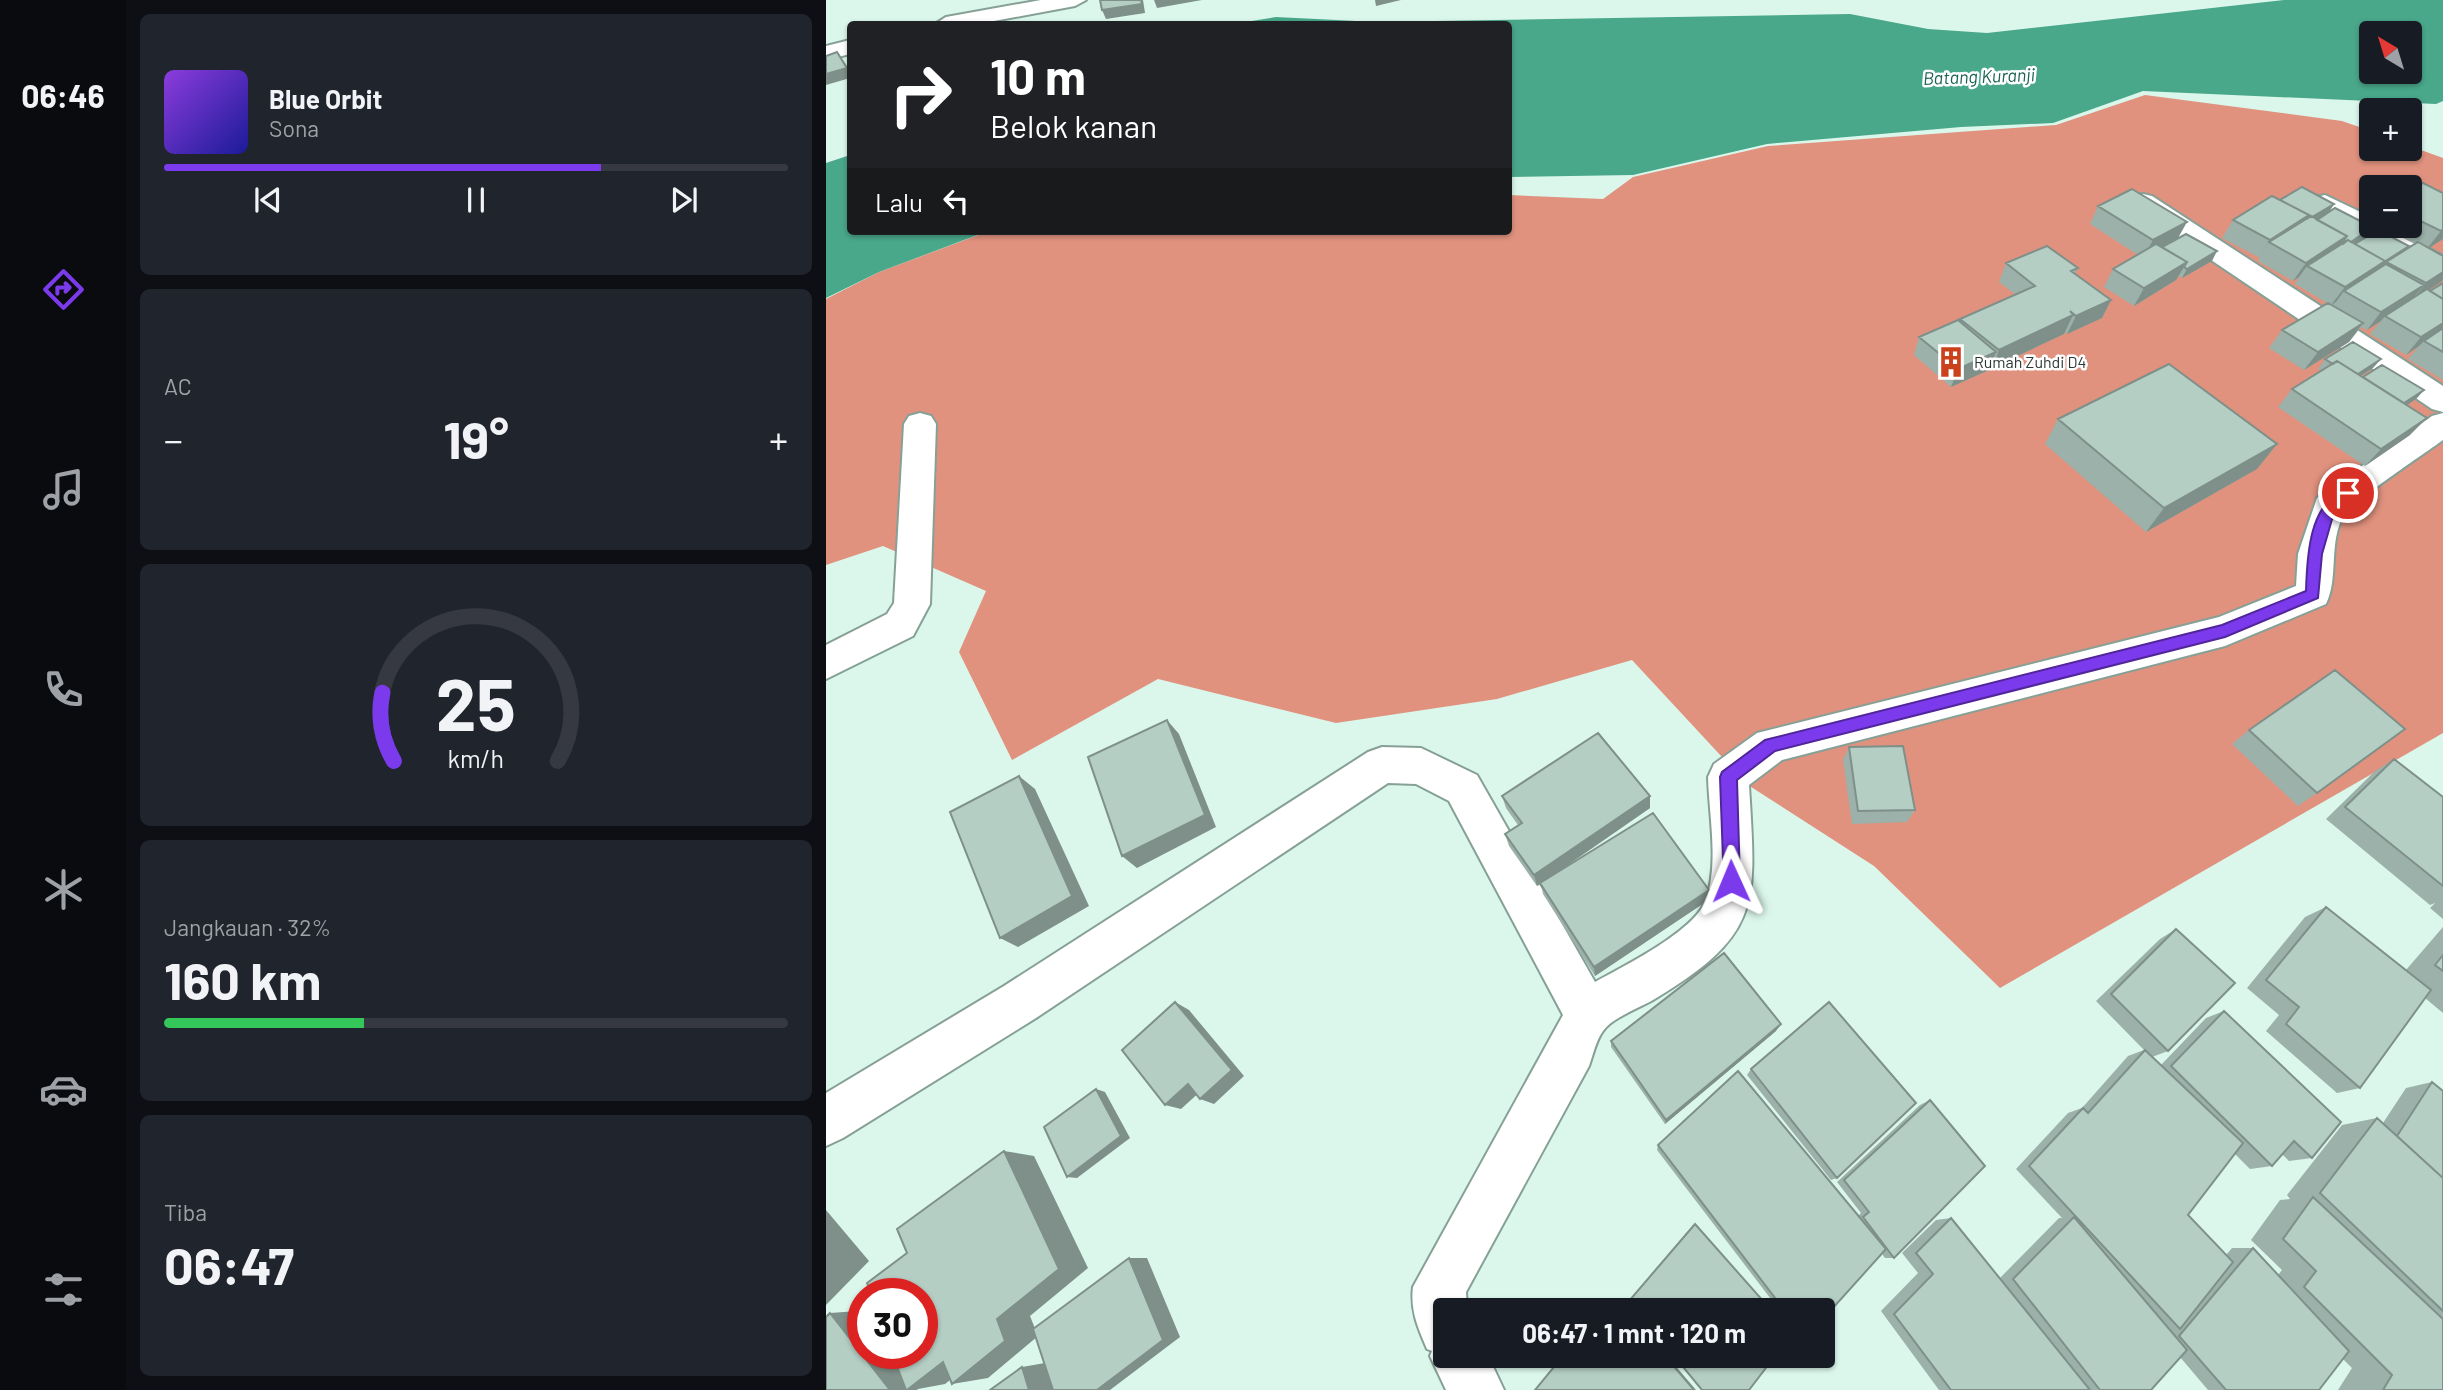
<!DOCTYPE html>
<html lang="id">
<meta charset="utf-8">
<style>
:root{--surface:#171b24;--page:#20242c;--text:#f1f3f6;--muted:#9ea1a6;--line:#363941;--accent:#7c3aed}
body{margin:0;font-family:Barlow,sans-serif;background:var(--page);color:var(--text);height:100vh;display:flex;flex-direction:column;font-size:26px;white-space:nowrap}
*{box-sizing:border-box;margin:0}
p{font-size:23px;color:var(--muted)}
.icon{flex:none;width:38px;height:38px;fill:none;stroke:currentColor;stroke-width:2;stroke-linecap:round;stroke-linejoin:round}
.map{position:relative;flex:1;overflow:hidden}
.drawer{display:flex;flex-direction:column;gap:14px;padding:14px;background:#0d0f14;width:700px}
.drawer>*{flex:none}
.top-card{position:absolute;left:21px;top:21px;width:665px;height:214px;border-radius:7px;box-shadow:0 2px 5px #0004;background:#202124;color:#fff;overflow:hidden}
.needle{width:46px;rotate:322deg}
.fabs{position:absolute;left:1533px;top:21px;display:grid;gap:14px}
.fabs a{display:grid;place-items:center;width:63px;height:63px;border-radius:7px;background:var(--surface);box-shadow:0 2px 5px #0004;font-size:35px}
.speed{position:absolute;left:21px;top:1278px;display:flex;gap:14px;font-size:35px;font-weight:700;text-align:center}
.speed>*{display:grid;place-content:center;width:91px;height:91px;border-radius:50%;background:var(--surface);box-shadow:0 2px 5px #0004;line-height:1}
.speed .limit{border:10px solid #d22;background:#fff;color:#111}
.pin{position:absolute;display:grid;place-items:center;width:60px;height:60px;color:#fff;margin:-30px;border:4px solid #fff;border-radius:50%;box-shadow:0 2px 7px #0007}
.me{position:absolute;width:77px;margin:-38px;rotate:359deg;stroke-linejoin:round;filter:drop-shadow(0 0 5px #0008)}
.turn{display:flex;align-items:center;gap:24px;height:147px;padding:0 28px;font-size:32px}
.turn .icon{width:91px;height:91px;stroke-width:2.5}
.turn b{display:block;font-size:49px;line-height:60px}
.then{display:flex;align-items:center;height:66px;padding:0 28px;background:#0003;gap:14px;font-size:26px}
.big{font-size:52px;font-weight:700;line-height:1.1}
.drawer .tile{flex:1;display:flex;flex-direction:column;justify-content:center;gap:10px;min-width:0;padding:0 24px;border-radius:10px;background:var(--page)}
.drawer .dial{align-items:center;gap:0}
.dial svg{height:182px;overflow:visible;fill:none;stroke:var(--line);stroke-width:7;stroke-linecap:round;text-anchor:middle}
.dial text{fill:var(--text);stroke:none}
.song{display:flex;align-items:center;gap:21px}
.cover{width:84px;height:84px;border-radius:10px;background:linear-gradient(135deg,hsl(270 70% 55%),hsl(240 70% 35%))}
.played{height:7px;border-radius:4px;background:linear-gradient(90deg,var(--accent) 70%,var(--line) 70%)}
.keys{display:flex;justify-content:space-around;direction:ltr}
.heat{display:flex;justify-content:space-between;align-items:center;font-size:38px;direction:ltr}
.charge{height:10px;border-radius:5px;background:linear-gradient(90deg,#34c759 32%,var(--line) 0)}
.trip{position:absolute;left:607px;top:1298px;width:402px;height:70px;border-radius:7px;background:var(--surface);box-shadow:0 2px 5px #0004;font-weight:700;line-height:70px;text-align:center}
main{display:flex;flex:1;min-height:0}
.tab-bar{display:flex;flex-direction:column;width:126px;justify-content:space-around;align-items:center;background:#090b0e;color:var(--muted)}
.tab-bar .icon{width:49px;height:49px}
.tab-bar .on{color:var(--accent)}
.tab-bar b{font-size:32px;color:var(--text)}
.map>svg:first-child{display:block}
</style>
<main>
<nav class="tab-bar">
<b>06:46</b>
<svg class="icon on" aria-label="directions" viewBox="0 0 24 24"><path d="M12 3l9 9-9 9-9-9zM9 14v-3h6M13 9l2 2-2 2"/></svg>
<svg class="icon" aria-label="music" viewBox="0 0 24 24"><path d="M9 18V5l10-2v13"/><circle cx="6" cy="18" r="3"/><circle cx="16" cy="16" r="3"/></svg>
<svg class="icon" aria-label="phone" viewBox="0 0 24 24"><path d="M5 4h4l2 5-3 2q2 4 5 5l2-3 5 2v4C11 20 4 13 5 4z"/></svg>
<svg class="icon" aria-label="climate" viewBox="0 0 24 24"><path d="M12 3v18M4 7l16 10M4 17L20 7"/></svg>
<svg class="icon" aria-label="car" viewBox="0 0 24 24"><path d="M5 17H2v-5l4-1 3-4h7l3 4 3 1v5h-3M9 17h6M6 11h13"/><circle cx="7" cy="17" r="2"/><circle cx="17" cy="17" r="2"/></svg>
<svg class="icon" aria-label="filters" viewBox="0 0 24 24"><path d="M4 7h16M4 17h16"/><circle cx="9" cy="7" r="2"/><circle cx="15" cy="17" r="2"/></svg>
</nav>
<section class="drawer">
<div class="tile">
<div class="song"><i class="cover"></i><div><b>Blue Orbit</b><p>Sona</p></div></div>
<div class="played"></div>
<div class="keys"><svg class="icon" aria-label="previous" viewBox="0 0 24 24"><path d="M18 5L8 12l10 7zM5 5v14"/></svg><svg class="icon" aria-label="pause" viewBox="0 0 24 24"><path d="M8 5v14M16 5v14"/></svg><svg class="icon" aria-label="next" viewBox="0 0 24 24"><path d="M6 5l10 7-10 7zM19 5v14"/></svg></div>
</div>
<div class="tile"><p>AC</p>
<div class="heat"><a>−</a><b class="big">19°</b><a>+</a></div>
</div>
<div class="tile dial"><svg viewBox="0 0 100 80">
<path d="M14 69A42 42 0 1 1 86 69"/>
<path d="M14 69A42 42 0 0 1 9 39" stroke="#7c3aed"/>
<text x="50" y="56" font-size="32" font-weight="700">25</text>
<text x="50" y="72" font-size="11">km/h</text>
</svg></div>
<div class="tile"><p>Jangkauan · 32%</p><b class="big">160 km</b><div class="charge"></div></div>
<div class="tile"><p>Tiba</p><b class="big">06:47</b></div>
</section>
<div class="map">
<svg width="1617" height="1390" viewBox="0 0 1617 1390">
<rect width="100%" height="100%" fill="#dbf7ec"/>
<path fill="#e0927e" fill-rule="evenodd" d="M 1319,95 L 1516,121 L 1545,131 L 1545,149 L 1584,149 L 1584,146 L 1617,158 L 1617,733 L 1174,988 L 1048,866 L 922,785 L 806,660 L 671,699 L 510,723 L 332,679 L 186,760 L 133,652 L 160,591 L 57,546 L 0,565 L 0,299 L 53,272 L 163,231 L 682,231 L 683,195 L 777,199 L 807,177 L 942,146 L 1230,125 ZM 1545,187 L 1584,187 L 1584,226 L 1545,226 Z"/>
<path fill="#49a78a" fill-rule="evenodd" d="M 1458,0 L 1617,0 L 1617,101 L 1610,104 L 1317,91 L 1227,123 L 1135,127 L 941,144 L 807,175 L 683,177 L 682,24 L 407,24 L 450,17 L 550,22 L 1024,14 L 1102,29 L 1161,33 ZM 1545,33 L 1584,33 L 1584,72 L 1545,72 Z
M 24,155 L 24,231 L 162,231 L 53,272 L 0,298 L 0,163 Z"/>
<g fill="none" stroke-linecap="round" stroke-linejoin="round">
<defs>
<path id="street" d="M 1317,194 L 1326,196 L 1617,386 L 1617,412 L 1606,409 L 1308,208 L 1304,202 L 1308,196 Z
M 1499,195 L 1545,217 L 1545,226 L 1561,226 L 1617,256 L 1617,276 L 1490,209 L 1486,203 L 1490,197 Z
M 94,413 L 105,416 L 110,424 L 104,604 L 87,636 L 0,679 L 0,645 L 61,614 L 68,603 L 78,424 L 83,416 Z
M 1617,413 L 1617,440 C 1601,452 1524,503 1518,515 C 1502,542 1513,578 1500,604 L 1399,646 L 956,760 L 923,785 C 930,904 937,934 827,1000 C 813,1008 786,1018 777,1031 C 770,1040 767,1055 763,1066 L 640,1292 L 641,1311 L 620,1311 L 620,1356 L 662,1356 L 678,1390 L 620,1390 L 604,1356 L 606,1351 L 601,1349 C 592,1328 584,1310 587,1287 L 737,1015 L 623,801 L 590,784 L 562,783 L 210,1018 L 17,1138 L 0,1146 L 0,1093 L 178,986 L 542,752 L 556,747 L 595,748 L 651,775 L 769,982 C 798,966 869,931 880,900 C 893,863 883,815 882,777 L 888,764 L 931,733 L 1393,617 L 1470,586 L 1472,554 L 1491,498 L 1606,416 Z"/>
<path id="secondary" d="M 215,0 L 260,0 L 249,6 L 152,24 L 109,24 L 120,17 Z
M 24,40 L 24,54 L 0,60 L 0,46 Z"/>
</defs>
<use href="#street" stroke="#86a096" stroke-width="4"/>
<use href="#secondary" stroke="#86a096" stroke-width="4"/>
<use href="#street" fill="#fff" fill-rule="evenodd"/>
<use href="#secondary" fill="#fff" fill-rule="evenodd"/>
</g>
<path fill="#9bb1a9" d="M 1597,183 L 1617,239 L 1603,248 L 1615,282 L 1602,290 L 1604,291 L 1617,283 L 1617,380 L 1582,359 L 1593,346 L 1580,355 L 1544,334 L 1555,321 L 1541,330 L 1535,327 L 1523,342 L 1478,370 L 1443,348 L 1456,330 L 1501,303 L 1469,284 L 1473,277 L 1467,281 L 1432,261 L 1434,258 L 1396,238 L 1407,220 L 1454,200 L 1503,212 L 1546,227 L 1539,237 L 1580,250 L 1589,244 L 1553,226 L 1584,226 L 1584,191 Z
M 1272,206 L 1353,238 L 1386,261 L 1356,278 L 1353,276 L 1350,280 L 1308,306 L 1278,287 L 1287,269 L 1312,255 L 1264,224 Z
M 1180,263 L 1252,268 L 1249,274 L 1285,300 L 1276,318 L 1241,334 L 1239,332 L 1238,334 L 1166,368 L 1164,367 L 1163,370 L 1125,387 L 1088,355 L 1093,337 L 1133,321 L 1134,319 L 1189,294 L 1173,282 Z
M 1499,359 L 1547,368 L 1535,376 L 1598,390 L 1590,399 L 1581,405 L 1584,435 L 1539,466 L 1452,407 L 1466,389 L 1495,371 L 1492,369 Z
M 1232,419 L 1451,444 L 1431,469 L 1320,532 L 1219,444 Z
M 1423,730 L 1491,793 L 1472,806 L 1406,744 Z
M 1023,747 L 1089,810 L 1081,822 L 1026,824 L 1017,760 Z
M 1568,759 L 1617,797 L 1617,919 L 1604,908 L 1609,903 L 1604,905 L 1500,819 L 1548,772 Z
M 676,796 L 824,796 L 824,808 L 728,875 L 881,901 L 769,976 L 717,894 L 715,884 L 711,886 L 683,846 L 679,834 L 692,825 L 680,808 Z
M 1500,907 L 1580,970 L 1617,927 L 1617,1013 L 1599,998 L 1534,1088 L 1511,1093 L 1440,1031 L 1453,1015 L 1421,988 L 1479,917 Z
M 1350,929 L 1342,1051 L 1326,1057 L 1335,1065 L 1380,1018 L 1398,1011 L 1486,1158 L 1463,1161 L 1456,1154 L 1446,1166 L 1424,1169 L 1409,1154 L 1362,1215 L 1400,1255 L 1406,1248 L 1427,1248 L 1452,1275 L 1456,1270 L 1425,1240 L 1454,1200 L 1464,1199 L 1461,1195 L 1516,1125 L 1551,1118 L 1557,1123 L 1580,1088 L 1606,1082 L 1617,1091 L 1617,1390 L 1512,1390 L 1526,1368 L 1517,1359 L 1493,1390 L 1382,1390 L 1354,1357 L 1325,1390 L 1113,1390 L 1055,1311 L 1092,1273 L 1076,1253 L 1110,1220 L 1125,1218 L 1174,1278 L 1233,1218 L 1236,1218 L 1190,1169 L 1242,1113 L 1256,1108 L 1302,1056 L 1318,1050 L 1270,1001 L 1334,939 Z
M 950,1031 L 839,1124 L 785,1047 L 785,1041 Z
M 925,1069 L 1011,1178 L 1005,1180 L 921,1075 Z
M 1104,1100 L 1068,1258 L 1059,1258 L 1056,1254 L 998,1311 L 954,1311 L 831,1150 L 832,1145 L 1032,1216 L 1035,1213 L 1011,1182 L 1094,1105 Z
M 869,1224 L 803,1301 L 803,1300 L 867,1225 Z"/>
<path fill="#7e9089" d="M 317,0 L 319,13 L 280,19 L 276,10 Z
M 328,0 L 376,0 L 331,8 Z
M 549,0 L 575,0 L 550,6 Z
M 11,52 L 24,73 L 24,78 L 0,85 L 0,74 Z
M 1508,204 L 1502,214 L 1443,242 L 1433,258 L 1444,240 L 1483,215 Z
M 1361,222 L 1351,240 L 1317,258 L 1327,240 Z
M 1546,227 L 1539,237 L 1513,254 L 1520,245 Z
M 1617,230 L 1617,239 L 1600,250 L 1615,231 Z
M 1521,236 L 1508,254 L 1481,266 L 1473,277 L 1467,281 L 1480,263 Z
M 1583,246 L 1575,256 L 1560,262 L 1556,268 L 1518,291 L 1510,302 L 1505,305 L 1519,287 Z
M 1391,251 L 1386,261 L 1356,278 L 1361,269 Z
M 1361,262 L 1350,280 L 1308,306 L 1318,288 Z
M 1617,272 L 1617,280 L 1615,282 L 1585,302 L 1600,283 Z
M 1598,285 L 1583,303 L 1559,316 L 1555,321 L 1541,330 L 1555,312 Z
M 1285,300 L 1276,318 L 1241,334 L 1250,316 Z
M 1247,315 L 1238,334 L 1166,368 L 1173,350 Z
M 1537,323 L 1523,342 L 1478,370 L 1492,352 Z
M 1617,323 L 1617,330 L 1598,341 L 1593,346 L 1580,355 L 1595,337 Z
M 1170,352 L 1163,370 L 1125,387 L 1132,369 Z
M 1555,359 L 1547,368 L 1519,386 L 1527,377 Z
M 1598,390 L 1590,399 L 1565,416 L 1573,407 Z
M 1601,418 L 1584,435 L 1539,466 L 1555,449 Z
M 1451,444 L 1431,469 L 1320,532 L 1338,508 Z
M 341,720 L 353,734 L 390,827 L 311,868 L 296,856 Z
M 193,776 L 209,789 L 263,906 L 192,947 L 174,938 Z
M 824,796 L 824,808 L 711,886 L 708,875 Z
M 883,890 L 881,901 L 769,976 L 768,967 Z
M 349,1002 L 363,1010 L 418,1076 L 388,1104 L 374,1099 Z
M 955,1024 L 950,1031 L 839,1124 L 840,1120 Z
M 362,1084 L 377,1089 L 355,1109 L 339,1105 Z
M 270,1089 L 279,1092 L 304,1138 L 251,1178 L 241,1177 Z
M 178,1151 L 208,1156 L 262,1268 L 204,1316 L 212,1336 L 162,1378 L 126,1384 L 171,1319 Z
M 0,1210 L 43,1261 L 0,1305 Z
M 303,1258 L 321,1258 L 354,1337 L 284,1390 L 271,1390 Z
M 32,1311 L 37,1317 L 37,1353 L 66,1353 L 90,1383 L 117,1362 L 154,1356 L 119,1384 L 92,1389 L 91,1390 L 64,1390 L 4,1313 Z
M 839,1356 L 841,1356 L 870,1390 L 868,1390 Z
M 219,1363 L 227,1390 L 203,1390 L 196,1367 Z"/>
<path fill="#b4cec4" stroke="#7e9089" stroke-width="2" d="M 274,0 L 315,0 L 316,4 L 276,10 Z
M 11,52 L 21,68 L 0,74 L 0,56 Z
M 1597,183 L 1617,193 L 1617,230 L 1615,231 L 1584,216 L 1584,191 Z
M 1476,187 L 1508,204 L 1486,217 L 1485,216 L 1481,219 L 1483,215 L 1454,200 Z
M 1306,189 L 1361,222 L 1327,240 L 1272,206 Z
M 1446,196 L 1483,215 L 1444,240 L 1407,220 Z
M 1509,208 L 1546,227 L 1525,242 L 1522,240 L 1517,244 L 1516,243 L 1521,236 L 1491,220 Z
M 1485,216 L 1521,236 L 1480,263 L 1443,242 Z
M 1552,230 L 1583,246 L 1555,264 L 1559,261 L 1529,244 Z
M 1360,234 L 1391,251 L 1361,269 L 1358,267 L 1361,262 L 1336,247 Z
M 1522,240 L 1559,261 L 1519,287 L 1481,266 Z
M 1592,242 L 1617,256 L 1617,272 L 1600,283 L 1560,262 Z
M 1330,244 L 1361,262 L 1318,288 L 1287,269 Z
M 1221,246 L 1252,268 L 1245,271 L 1285,300 L 1250,316 L 1244,311 L 1247,315 L 1173,350 L 1134,319 L 1209,286 L 1180,263 Z
M 1560,264 L 1598,285 L 1555,312 L 1518,291 Z
M 1617,283 L 1617,299 L 1604,291 Z
M 1601,289 L 1617,299 L 1617,323 L 1595,337 L 1559,316 Z
M 1502,303 L 1537,323 L 1492,352 L 1456,330 Z
M 1132,320 L 1170,352 L 1132,369 L 1093,337 Z
M 1617,328 L 1617,352 L 1598,341 Z
M 1527,342 L 1555,359 L 1532,374 L 1511,361 L 1507,364 L 1499,359 Z
M 1511,361 L 1601,418 L 1555,449 L 1466,389 Z
M 1343,364 L 1451,444 L 1338,508 L 1232,419 Z
M 1556,365 L 1598,390 L 1578,403 L 1537,377 Z
M 1509,670 L 1579,729 L 1491,793 L 1423,730 Z
M 341,720 L 379,815 L 296,856 L 262,757 Z
M 772,733 L 824,796 L 708,875 L 679,834 L 696,823 L 676,796 Z
M 1077,746 L 1089,810 L 1032,811 L 1023,747 Z
M 1568,759 L 1617,797 L 1617,886 L 1519,807 Z
M 193,776 L 246,896 L 174,938 L 124,812 Z
M 827,813 L 883,890 L 768,967 L 714,883 Z
M 1500,907 L 1605,990 L 1534,1088 L 1460,1024 L 1473,1007 L 1440,980 Z
M 1350,929 L 1409,983 L 1342,1051 L 1285,994 Z
M 898,953 L 955,1024 L 840,1120 L 785,1041 Z
M 1617,955 L 1617,971 L 1609,965 Z
M 349,1002 L 406,1070 L 374,1099 L 362,1084 L 339,1105 L 296,1050 Z
M 1003,1002 L 1090,1103 L 1011,1178 L 925,1069 Z
M 1398,1011 L 1515,1122 L 1486,1158 L 1468,1141 L 1446,1166 L 1345,1066 Z
M 1319,1050 L 1417,1143 L 1362,1215 L 1407,1262 L 1354,1329 L 1203,1166 L 1257,1108 L 1262,1113 Z
M 912,1071 L 1060,1249 L 998,1318 L 998,1311 L 959,1311 L 832,1145 Z
M 1606,1082 L 1617,1091 L 1617,1178 L 1571,1136 Z
M 270,1089 L 295,1136 L 241,1177 L 218,1127 Z
M 1104,1100 L 1159,1166 L 1068,1258 L 1037,1217 L 1043,1212 L 1018,1180 Z
M 1551,1118 L 1617,1178 L 1617,1311 L 1494,1193 Z
M 178,1151 L 233,1269 L 171,1319 L 179,1341 L 126,1384 L 117,1362 L 81,1390 L 80,1390 L 66,1353 L 96,1353 L 96,1293 L 45,1293 L 41,1283 L 81,1253 L 71,1229 Z
M 1487,1197 L 1617,1319 L 1617,1390 L 1557,1390 L 1566,1375 L 1478,1287 L 1490,1271 L 1457,1239 Z
M 1248,1217 L 1361,1350 L 1325,1390 L 1274,1390 L 1187,1279 Z
M 1125,1218 L 1264,1390 L 1125,1390 L 1068,1314 L 1107,1274 L 1090,1253 Z
M 869,1224 L 946,1311 L 810,1311 L 803,1301 Z
M 1427,1248 L 1523,1351 L 1493,1390 L 1400,1390 L 1353,1336 Z
M 303,1258 L 337,1340 L 271,1390 L 227,1390 L 207,1329 Z
M 4,1313 L 64,1390 L 0,1390 L 0,1317 Z
M 737,1356 L 839,1356 L 868,1390 L 709,1390 Z
M 848,1356 L 949,1356 L 923,1390 L 876,1390 Z
M 196,1367 L 203,1390 L 164,1390 Z"/>
<path fill="#7c3aed" stroke="#51269a" stroke-width="2" d="M 1522,488 L 1529,493 L 1509,509 L 1496,554 L 1492,598 L 1399,637 L 949,751 L 911,780 L 914,881 L 911,887 L 905,890 L 898,887 L 894,777 L 896,772 L 939,740 L 1396,625 L 1480,591 C 1481,556 1483,501 1522,488 Z"/>
<defs>
<symbol id="building-bare" viewBox="-9 -9 18 18"><path d="M-4-6H4V6H1V3H-1V6H-4ZM-2.5-4.3h1.7v1.8h-1.7ZM.8-4.3h1.7v1.8H.8ZM-2.5-1h1.7V.8h-1.7ZM.8-1h1.7V.8H.8Z" fill="#ca411b" stroke="#fff" stroke-width="2.5" paint-order="stroke"/></symbol>
</defs>
<g fill-rule="evenodd">
<use href="#building-bare" x="1103" y="340" width="44" height="44"/>
</g>
<g text-anchor="middle" stroke-width="5" stroke-linejoin="round" paint-order="stroke">
<g font-size="16" fill="#2d3834" stroke="#fff" text-anchor="start">
<text x="1148" y="368">Rumah Zuhdi D4</text>
</g>
<g font-size="18" font-style="italic" fill="#1b6450" stroke="#fff">
<text transform="translate(1153 77) rotate(-2)" y="6">Batang Kuranji</text>
</g>
</g>
</svg>
<div class="fabs">
<a><svg class="needle" viewBox="-14 -14 28 28"><path d="M0-13l5 13h-10z" fill="#e53935"/><path d="M0 13l5-13h-10z" fill="#9ea1a6"/></svg></a>
<a>+</a>
<a>−</a>
</div>
<div class="speed"><div class="limit">30</div></div>
<div class="pin" style="left:1522px;top:493px;background:#d93025"><svg class="icon" aria-label="arrive" viewBox="0 0 24 24"><path d="M6 21V4h12l-3 4 3 4H6"/></svg></div>
<svg class="me" style="left:905px;top:881px" viewBox="-20 -20 40 40"><path d="M0-17L14 15 0 8-14 15z" fill="#7c3aed" stroke="#fff" stroke-width="4"/></svg>
<div class="trip">06:47 · 1 mnt · 120 m</div>
<div class="top-card">
<div class="turn"><svg class="icon" aria-label="right" viewBox="0 0 24 24"><path d="M7 20v-9h11M14 6l5 5-5 5"/></svg><div><b>10 m</b>Belok kanan</div></div>
<div class="then">Lalu<svg class="icon" aria-label="left" viewBox="0 0 24 24"><path d="M17 20v-9H6M10 6l-5 5 5 5"/></svg></div>
</div>
</div>
</main>
